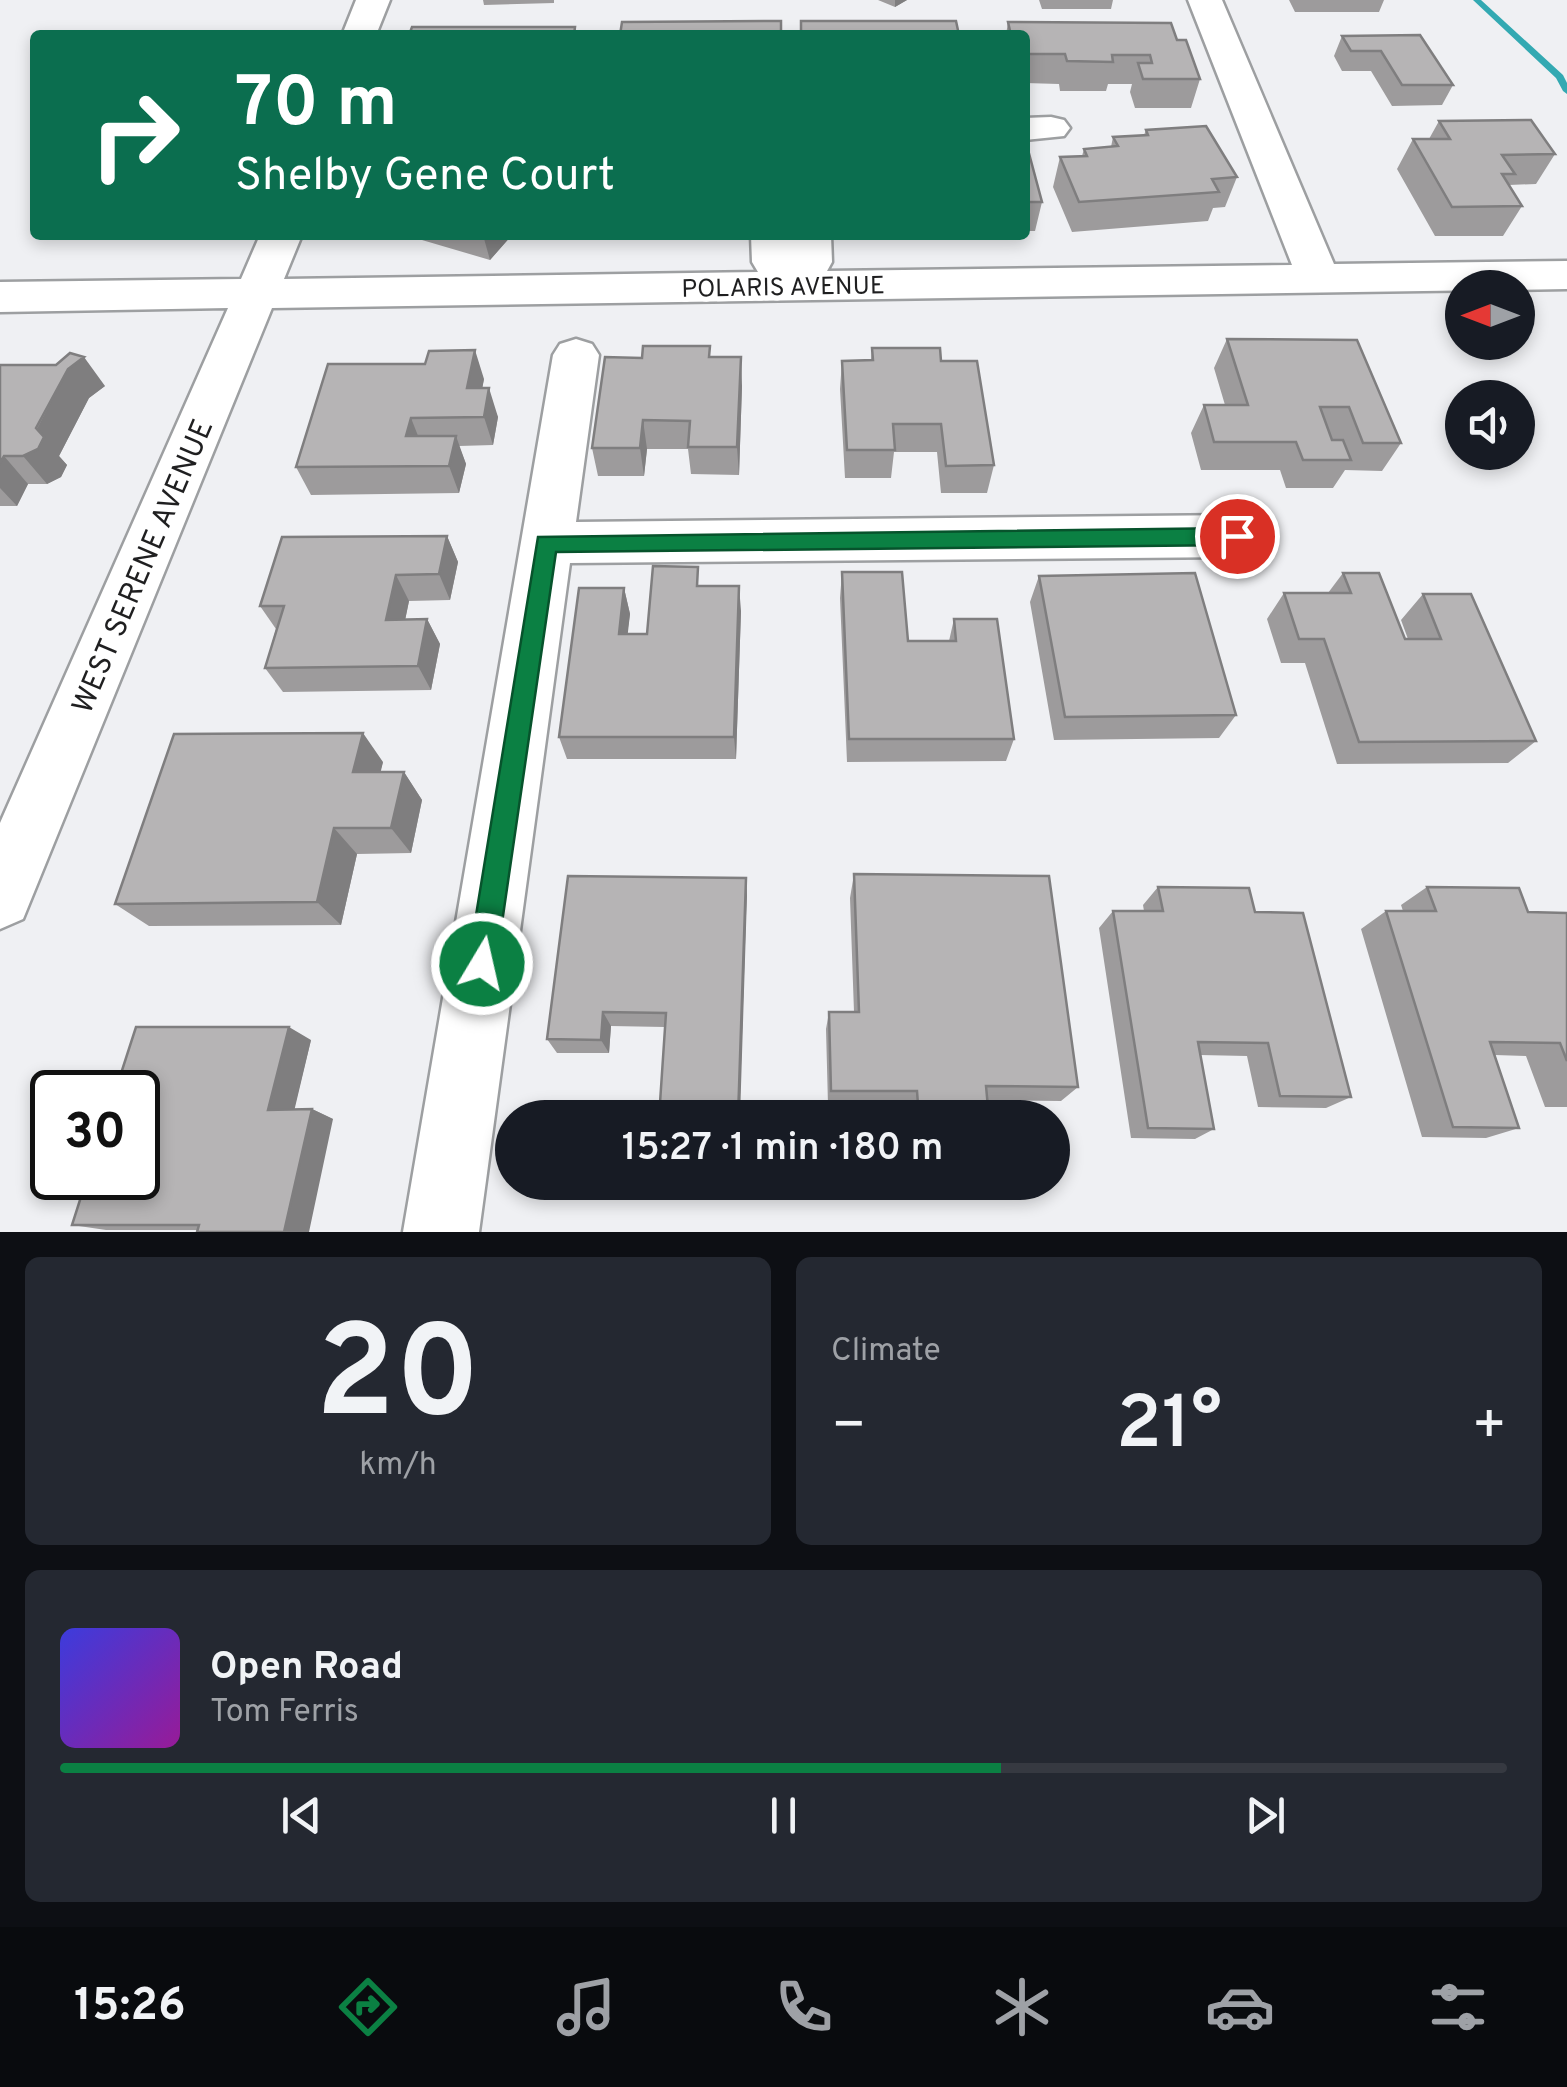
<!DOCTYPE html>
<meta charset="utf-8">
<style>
:root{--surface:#171b24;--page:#242831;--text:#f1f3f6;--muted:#9ea1a6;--line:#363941;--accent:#0b8043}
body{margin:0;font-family:Overpass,sans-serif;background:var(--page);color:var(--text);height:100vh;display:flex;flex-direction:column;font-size:38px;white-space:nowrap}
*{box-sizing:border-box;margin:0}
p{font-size:32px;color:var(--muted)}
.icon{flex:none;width:55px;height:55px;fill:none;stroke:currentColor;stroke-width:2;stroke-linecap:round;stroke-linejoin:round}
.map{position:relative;height:1232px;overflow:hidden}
.side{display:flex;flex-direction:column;gap:25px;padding:25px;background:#0d0f14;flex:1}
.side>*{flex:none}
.hud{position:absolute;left:30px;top:30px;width:1000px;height:210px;border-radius:10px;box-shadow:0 5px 15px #0003;background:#0b6e4f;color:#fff;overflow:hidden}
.needle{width:65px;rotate:270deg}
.controls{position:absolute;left:1445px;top:270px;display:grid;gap:20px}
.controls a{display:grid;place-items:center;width:90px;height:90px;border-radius:50%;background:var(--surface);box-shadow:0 5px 15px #0003;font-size:50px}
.speed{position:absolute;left:30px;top:1070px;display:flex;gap:20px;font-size:50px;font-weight:700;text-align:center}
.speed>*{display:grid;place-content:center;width:130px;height:130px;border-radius:50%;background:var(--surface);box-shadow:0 5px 15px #0003;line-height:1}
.speed .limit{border:5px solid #111;border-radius:15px;background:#fff;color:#111}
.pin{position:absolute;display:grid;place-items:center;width:85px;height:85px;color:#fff;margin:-42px;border:5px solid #fff;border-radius:50%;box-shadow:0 2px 10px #0007}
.me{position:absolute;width:110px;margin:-55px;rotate:9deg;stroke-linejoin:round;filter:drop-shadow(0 0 8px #0008)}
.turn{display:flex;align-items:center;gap:35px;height:210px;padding:0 40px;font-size:45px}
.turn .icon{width:130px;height:130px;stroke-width:2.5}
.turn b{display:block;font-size:70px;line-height:85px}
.big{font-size:75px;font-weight:600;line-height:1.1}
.side .tile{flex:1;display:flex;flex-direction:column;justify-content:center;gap:15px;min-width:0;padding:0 35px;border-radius:15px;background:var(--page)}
.side .dial{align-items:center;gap:0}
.dial b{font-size:130px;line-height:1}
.song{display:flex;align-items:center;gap:30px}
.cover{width:120px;height:120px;border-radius:15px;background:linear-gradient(135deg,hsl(240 70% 55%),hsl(300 70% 35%))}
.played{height:10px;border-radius:5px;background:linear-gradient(90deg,var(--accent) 65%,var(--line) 65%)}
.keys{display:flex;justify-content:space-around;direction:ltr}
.heat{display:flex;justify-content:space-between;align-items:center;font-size:55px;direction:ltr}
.side .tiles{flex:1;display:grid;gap:25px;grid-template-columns:1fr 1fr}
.tile:last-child{grid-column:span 2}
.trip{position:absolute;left:495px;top:1100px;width:575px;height:100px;border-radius:50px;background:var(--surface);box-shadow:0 5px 15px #0003;font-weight:600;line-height:100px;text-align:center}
.tabs{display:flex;height:160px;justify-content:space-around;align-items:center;background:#090b0e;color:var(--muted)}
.tabs .icon{width:70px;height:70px}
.tabs .current{color:var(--accent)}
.tabs b{font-size:45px;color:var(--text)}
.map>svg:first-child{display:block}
</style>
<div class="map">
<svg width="1567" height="1232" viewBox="0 0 1567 1232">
<rect width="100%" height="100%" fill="#eff0f3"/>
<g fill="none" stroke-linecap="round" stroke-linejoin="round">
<path fill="#33a9b2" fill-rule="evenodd" d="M 1473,0 L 1481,0 L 1563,75 L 1567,83 L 1567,94 L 1563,91 L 1556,78 Z"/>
<defs>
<path id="minor" d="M 356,0 L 390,0 L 376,35 L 342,35 Z
M 1188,0 L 1222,0 L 1334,264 L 1567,261 L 1567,289 L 272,308 L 23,919 L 0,929 L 0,823 L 228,308 L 0,312 L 0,282 L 241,279 L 260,235 L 302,235 L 284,279 L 758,272 L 752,262 L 751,235 L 831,235 L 832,262 L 827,271 L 1292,265 Z
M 1051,117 L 1064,120 L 1070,128 L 1064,136 L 1025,140 L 1025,118 Z
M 576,339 L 592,344 L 599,355 L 576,522 L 1237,515 L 1255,521 L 1263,536 L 1255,551 L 1237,557 L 570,563 L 479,1232 L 403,1232 L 553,355 L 560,344 Z"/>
</defs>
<use href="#minor" stroke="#9d9fa1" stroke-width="5"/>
<use href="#minor" fill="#fff" fill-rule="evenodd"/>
</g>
<path fill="#9d9b9c" d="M 483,0 L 554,0 L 554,3 L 484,5 Z
M 878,0 L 907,0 L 895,7 Z
M 1039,0 L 1113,0 L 1111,9 L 1042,9 Z
M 1289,0 L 1384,0 L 1379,12 L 1295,12 Z
M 1008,22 L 1177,40 L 1200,79 L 1191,108 L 1135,108 L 1130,92 L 1132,84 L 1108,84 L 1106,91 L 1060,91 L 1059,84 L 1025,83 L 1025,35 L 1006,35 Z
M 1420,35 L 1453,85 L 1442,105 L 1392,106 L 1371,71 L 1342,71 L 1334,56 L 1342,36 Z
M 1439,121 L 1555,154 L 1536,184 L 1509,185 L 1522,206 L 1503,236 L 1435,236 L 1397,169 L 1413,139 L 1429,139 Z
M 1146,130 L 1237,177 L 1225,207 L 1213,208 L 1208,221 L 1072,232 L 1053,187 L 1060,157 L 1082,156 L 1084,149 L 1111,147 L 1113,137 L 1144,135 Z
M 1025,147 L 1042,202 L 1035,231 L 1025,231 Z
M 405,235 L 512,235 L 490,260 Z
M 596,235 L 725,235 L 596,236 Z
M 1227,339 L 1357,340 L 1401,443 L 1382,471 L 1345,470 L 1333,488 L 1286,488 L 1280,470 L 1201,470 L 1191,433 L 1204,405 L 1225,405 L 1214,368 Z
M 872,348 L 941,361 L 994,465 L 987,493 L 941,493 L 937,452 L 894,452 L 891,478 L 845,478 L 840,389 L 842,361 L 871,360 Z
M 711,357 L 742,386 L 739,475 L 691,474 L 688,449 L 647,449 L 644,476 L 598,476 L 592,448 Z
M 0,365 L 105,386 L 89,398 L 59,456 L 67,465 L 61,477 L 47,484 L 28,484 L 17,506 L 0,506 Z
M 484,379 L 482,388 L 498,417 L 493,445 L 459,446 L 466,464 L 459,493 L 311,495 L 296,467 Z
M 447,536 L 458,562 L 450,600 L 409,601 L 405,620 L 427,619 L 440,644 L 431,690 L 283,692 L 265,668 L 276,629 L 260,606 Z
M 842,572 L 908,641 L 949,641 L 954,619 L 1014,739 L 1006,761 L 847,762 L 840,598 Z
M 1343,573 L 1405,639 L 1408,639 L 1401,620 L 1423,594 L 1536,741 L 1508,763 L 1337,764 L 1305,663 L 1281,663 L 1267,619 L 1284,593 L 1328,593 Z
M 1039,576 L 1236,715 L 1219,738 L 1054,740 L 1030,602 Z
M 700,586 L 741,611 L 736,759 L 567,759 L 559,737 L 624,588 L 630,614 L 627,634 L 647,634 Z
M 383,762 L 380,772 L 404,772 L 422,800 L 411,853 L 357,854 L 341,925 L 149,926 L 115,904 Z
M 854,874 L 1078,1087 L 1061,1101 L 987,1100 L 989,1118 L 911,1118 L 910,1105 L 828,1105 L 826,1029 L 829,1012 L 854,1012 L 850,898 Z
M 746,878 L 747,896 L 665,1027 L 611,1026 L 609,1053 L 557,1053 L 547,1039 Z
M 1158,887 L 1255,912 L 1351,1097 L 1326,1108 L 1258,1107 L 1247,1056 L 1200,1055 L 1214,1129 L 1195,1139 L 1131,1138 L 1099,928 L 1113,911 L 1144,911 L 1143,905 Z
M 1427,887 L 1528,912 L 1567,913 L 1567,1107 L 1545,1107 L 1526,1056 L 1495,1055 L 1519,1128 L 1486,1138 L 1422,1137 L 1361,929 L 1386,911 L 1403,911 L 1401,905 Z
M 311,1040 L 294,1109 L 312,1109 L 333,1119 L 197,1230 L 106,1230 L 72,1225 Z"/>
<path fill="#7f7e7f" d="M 895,0 L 907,0 L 895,7 Z
M 483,235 L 512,235 L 490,260 Z
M 475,350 L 484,379 L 477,417 L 467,388 Z
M 84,357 L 105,386 L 89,398 L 59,456 L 67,465 L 61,477 L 47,484 L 23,456 L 68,369 Z
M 741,357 L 742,386 L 739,475 L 737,447 Z
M 489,388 L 498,417 L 493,445 L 484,417 Z
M 411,418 L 422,446 L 406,436 Z
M 643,420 L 647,449 L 644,476 L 640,448 Z
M 456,436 L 466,464 L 459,493 L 449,466 Z
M 4,456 L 28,484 L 17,506 L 0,488 L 0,463 Z
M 447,536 L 458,562 L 450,600 L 439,574 Z
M 396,575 L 409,601 L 400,645 L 386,620 Z
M 739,586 L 741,611 L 736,759 L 734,737 Z
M 624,588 L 630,614 L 625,658 L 619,634 Z
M 427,619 L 440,644 L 431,690 L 418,666 Z
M 363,733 L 383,762 L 374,800 L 353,772 Z
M 404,772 L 422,800 L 411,853 L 391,828 Z
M 334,828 L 357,854 L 341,925 L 317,902 Z
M 746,878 L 747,896 L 740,1118 L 738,1118 Z
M 603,1012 L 611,1026 L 609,1053 L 601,1040 Z
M 289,1027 L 311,1040 L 292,1120 L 268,1110 Z
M 312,1109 L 333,1119 L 309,1232 L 284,1232 Z"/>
<path fill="#b6b4b5" stroke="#7f7e7f" stroke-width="2.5" d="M 781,21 L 781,35 L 620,35 L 622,22 Z
M 801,21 L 956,21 L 959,35 L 801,35 Z
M 1008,22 L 1171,23 L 1177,40 L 1186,40 L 1200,79 L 1143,79 L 1138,63 L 1152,63 L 1150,55 L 1112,55 L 1113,62 L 1067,61 L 1065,54 L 1025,54 L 1025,35 L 1011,35 Z
M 412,27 L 575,27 L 574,35 L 409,35 Z
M 1420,35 L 1453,85 L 1402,85 L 1381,51 L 1351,51 L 1342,36 Z
M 1531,120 L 1555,154 L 1502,155 L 1515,174 L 1502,174 L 1522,206 L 1452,207 L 1413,139 L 1450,139 L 1439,121 Z
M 1206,126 L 1237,177 L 1212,179 L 1219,192 L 1079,202 L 1060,157 L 1087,156 L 1084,149 L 1118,146 L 1113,137 L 1148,135 L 1146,130 Z
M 1027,146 L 1042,202 L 1025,202 L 1025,147 Z
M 1227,339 L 1357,340 L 1401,443 L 1363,443 L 1349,407 L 1320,407 L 1332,440 L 1343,440 L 1351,460 L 1303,460 L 1296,442 L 1214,442 L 1204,405 L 1248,405 Z
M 643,346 L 710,346 L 709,357 L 741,357 L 737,447 L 688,447 L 690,421 L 643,420 L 640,448 L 592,448 L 605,357 L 642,358 Z
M 872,348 L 940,348 L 941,361 L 977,361 L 994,465 L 946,466 L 941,424 L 893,424 L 895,450 L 847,450 L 842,361 L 873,360 Z
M 475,350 L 467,388 L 489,388 L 484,417 L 411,418 L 406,436 L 456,436 L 449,466 L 296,467 L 328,364 L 425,364 L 429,351 Z
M 70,353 L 84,357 L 68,369 L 36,428 L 44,437 L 38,449 L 23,456 L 4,456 L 0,463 L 0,365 L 56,365 Z
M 447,536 L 439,574 L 396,575 L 386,620 L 427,619 L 418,666 L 265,668 L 284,606 L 260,606 L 282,537 Z
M 653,566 L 698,567 L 697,586 L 739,586 L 734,737 L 559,737 L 579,588 L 624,588 L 619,634 L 647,634 Z
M 842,572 L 902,572 L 908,641 L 956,641 L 954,619 L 997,619 L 1014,739 L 849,739 Z
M 1195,573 L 1236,715 L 1065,717 L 1039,576 Z
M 1343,573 L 1379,573 L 1405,639 L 1441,639 L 1423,594 L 1471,594 L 1536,741 L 1359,742 L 1324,639 L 1299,639 L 1284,593 L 1351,593 Z
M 363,733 L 353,772 L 404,772 L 391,828 L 334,828 L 317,902 L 115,904 L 174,734 Z
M 854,874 L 1049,876 L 1078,1087 L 986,1086 L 989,1118 L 919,1118 L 917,1091 L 831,1091 L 829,1012 L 859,1012 Z
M 568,876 L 746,878 L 738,1118 L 659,1118 L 666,1013 L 603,1012 L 601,1040 L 547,1039 Z
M 1158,887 L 1249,888 L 1255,912 L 1303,913 L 1351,1097 L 1280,1096 L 1268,1043 L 1198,1042 L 1214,1129 L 1148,1128 L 1113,911 L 1163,911 Z
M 1427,887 L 1519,888 L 1528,912 L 1567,913 L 1567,1061 L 1560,1043 L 1490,1042 L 1519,1128 L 1453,1127 L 1386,911 L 1436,911 Z
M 136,1027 L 289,1027 L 268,1110 L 312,1109 L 284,1232 L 197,1232 L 199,1225 L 72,1225 L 87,1178 L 138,1178 L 138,1092 L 115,1092 Z"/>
<path fill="#0b8043" stroke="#07532c" stroke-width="2.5" d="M 1237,528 L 1248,536 L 1237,545 L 556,552 L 496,964 L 492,974 L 482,978 L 472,974 L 468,964 L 538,537 Z"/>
<g text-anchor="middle" stroke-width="10" stroke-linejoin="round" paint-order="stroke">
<g font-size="25" fill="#1f1f20" stroke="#fff">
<text transform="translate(783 286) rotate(-1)" y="9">POLARIS AVENUE</text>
</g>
<g font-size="30" fill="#1f1f20" stroke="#fff">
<text transform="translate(142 566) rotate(-67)" y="10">WEST SERENE AVENUE</text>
</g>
</g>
</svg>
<div class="controls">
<a><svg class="needle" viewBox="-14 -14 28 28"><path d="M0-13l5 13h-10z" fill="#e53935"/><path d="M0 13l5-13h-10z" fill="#9ea1a6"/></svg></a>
<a><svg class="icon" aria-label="sound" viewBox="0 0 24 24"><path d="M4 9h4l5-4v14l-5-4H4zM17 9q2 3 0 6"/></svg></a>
</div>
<div class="speed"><div class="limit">30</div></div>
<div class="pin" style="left:1237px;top:536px;background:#d93025"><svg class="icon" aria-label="arrive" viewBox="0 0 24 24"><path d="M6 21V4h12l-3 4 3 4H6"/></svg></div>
<svg class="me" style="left:482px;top:964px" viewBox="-20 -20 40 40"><circle r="17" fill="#0b8043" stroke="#fff" stroke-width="3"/><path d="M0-11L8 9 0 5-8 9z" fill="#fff"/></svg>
<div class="trip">15:27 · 1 min · 180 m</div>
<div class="hud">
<div class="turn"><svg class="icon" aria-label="right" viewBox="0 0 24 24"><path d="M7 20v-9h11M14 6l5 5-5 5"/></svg><div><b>70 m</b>Shelby Gene Court</div></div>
</div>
</div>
<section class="side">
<div class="tiles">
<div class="tile dial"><b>20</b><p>km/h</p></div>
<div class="tile"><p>Climate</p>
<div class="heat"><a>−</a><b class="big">21°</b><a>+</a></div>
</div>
<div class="tile">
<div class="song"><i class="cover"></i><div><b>Open Road</b><p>Tom Ferris</p></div></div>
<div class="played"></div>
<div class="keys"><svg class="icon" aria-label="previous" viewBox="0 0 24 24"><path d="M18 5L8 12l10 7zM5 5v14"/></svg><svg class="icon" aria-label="pause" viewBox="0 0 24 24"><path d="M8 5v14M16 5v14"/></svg><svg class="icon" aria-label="next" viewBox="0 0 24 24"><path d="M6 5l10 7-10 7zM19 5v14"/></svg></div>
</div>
</div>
</section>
<nav class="tabs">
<b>15:26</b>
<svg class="icon current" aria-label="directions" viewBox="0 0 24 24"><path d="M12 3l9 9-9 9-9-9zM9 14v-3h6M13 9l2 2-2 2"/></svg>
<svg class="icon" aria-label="music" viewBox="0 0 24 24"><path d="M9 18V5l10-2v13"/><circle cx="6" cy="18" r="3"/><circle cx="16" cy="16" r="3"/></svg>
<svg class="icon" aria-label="phone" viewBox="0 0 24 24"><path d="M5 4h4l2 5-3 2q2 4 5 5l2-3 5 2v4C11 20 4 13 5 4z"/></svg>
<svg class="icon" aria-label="climate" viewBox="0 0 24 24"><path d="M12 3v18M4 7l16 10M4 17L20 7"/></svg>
<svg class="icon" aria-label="car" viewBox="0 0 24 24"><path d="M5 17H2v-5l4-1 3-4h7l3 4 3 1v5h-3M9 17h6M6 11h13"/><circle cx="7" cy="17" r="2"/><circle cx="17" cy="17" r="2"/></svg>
<svg class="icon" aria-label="filters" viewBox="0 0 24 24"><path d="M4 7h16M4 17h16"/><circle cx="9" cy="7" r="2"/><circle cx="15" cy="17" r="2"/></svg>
</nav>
